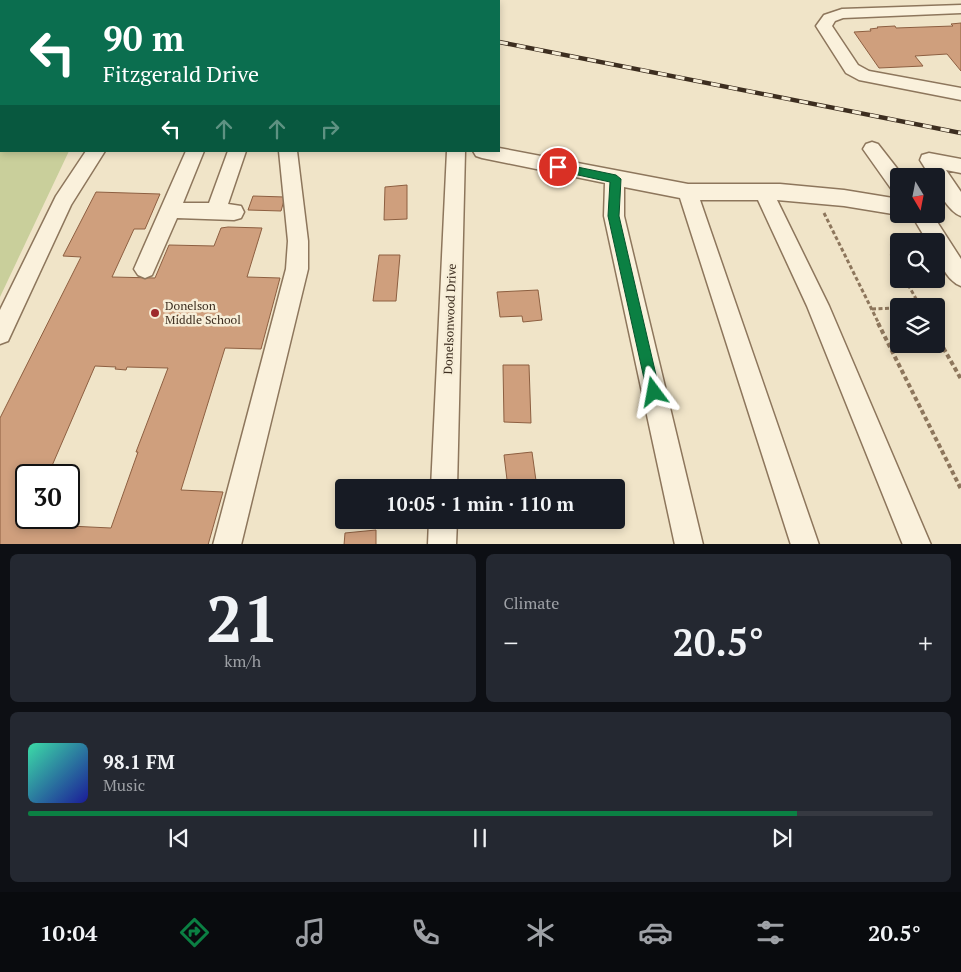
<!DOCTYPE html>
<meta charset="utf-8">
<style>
:root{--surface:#171b24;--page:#242831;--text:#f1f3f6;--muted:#9ea1a6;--line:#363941;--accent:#0b8043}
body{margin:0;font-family:"PT Serif",serif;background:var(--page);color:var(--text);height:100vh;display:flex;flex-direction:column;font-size:19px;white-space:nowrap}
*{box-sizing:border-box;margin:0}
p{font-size:16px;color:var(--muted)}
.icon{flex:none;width:28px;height:28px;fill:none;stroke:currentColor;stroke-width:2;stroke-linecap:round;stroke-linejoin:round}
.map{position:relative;height:544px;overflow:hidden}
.drawer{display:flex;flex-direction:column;gap:10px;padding:10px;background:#0d0f14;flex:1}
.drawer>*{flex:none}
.top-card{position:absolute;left:0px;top:0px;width:500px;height:152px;box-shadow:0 2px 8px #0003;background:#0b6e4f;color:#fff;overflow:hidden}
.needle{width:32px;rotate:170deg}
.fabs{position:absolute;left:890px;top:168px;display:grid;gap:10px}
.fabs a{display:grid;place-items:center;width:55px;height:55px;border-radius:5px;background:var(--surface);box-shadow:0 2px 8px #0003;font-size:25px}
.speed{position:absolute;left:15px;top:464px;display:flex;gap:10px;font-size:25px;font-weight:700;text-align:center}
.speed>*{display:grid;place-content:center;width:65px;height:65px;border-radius:50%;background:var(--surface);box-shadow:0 2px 8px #0003;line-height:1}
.speed .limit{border:2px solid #111;border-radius:8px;background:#fff;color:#111}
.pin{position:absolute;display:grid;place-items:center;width:42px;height:42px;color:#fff;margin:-21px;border:2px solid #fff;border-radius:50%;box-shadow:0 1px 5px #0007}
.me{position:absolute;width:55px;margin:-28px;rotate:347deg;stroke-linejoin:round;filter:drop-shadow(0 0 4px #0008)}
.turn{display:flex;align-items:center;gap:18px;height:105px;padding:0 20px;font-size:22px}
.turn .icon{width:65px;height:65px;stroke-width:2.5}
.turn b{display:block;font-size:35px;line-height:42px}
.lanes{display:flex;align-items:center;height:48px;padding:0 20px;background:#0003;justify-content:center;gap:25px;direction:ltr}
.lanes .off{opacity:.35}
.big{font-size:38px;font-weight:600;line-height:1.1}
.drawer .card{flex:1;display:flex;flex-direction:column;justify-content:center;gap:8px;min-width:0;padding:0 18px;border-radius:8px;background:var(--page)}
.drawer .dial{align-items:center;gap:0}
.dial b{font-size:65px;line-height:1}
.song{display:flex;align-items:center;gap:15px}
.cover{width:60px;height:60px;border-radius:8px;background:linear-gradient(135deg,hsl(160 70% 55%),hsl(240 70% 35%))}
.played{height:5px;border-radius:2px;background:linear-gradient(90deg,var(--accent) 85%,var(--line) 85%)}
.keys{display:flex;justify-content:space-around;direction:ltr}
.heat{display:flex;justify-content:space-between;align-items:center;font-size:28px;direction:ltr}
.drawer .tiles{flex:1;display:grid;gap:10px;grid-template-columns:1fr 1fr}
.card:last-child{grid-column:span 2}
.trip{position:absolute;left:335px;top:479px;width:290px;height:50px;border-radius:5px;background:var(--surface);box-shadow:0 2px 8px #0003;font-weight:600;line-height:50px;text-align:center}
.dock{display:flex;height:80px;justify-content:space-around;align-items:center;background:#090b0e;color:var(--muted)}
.dock .icon{width:35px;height:35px}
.dock .on{color:var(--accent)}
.dock b{font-size:22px;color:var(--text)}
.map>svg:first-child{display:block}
</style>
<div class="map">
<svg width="961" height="545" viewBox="0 0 961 545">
<rect width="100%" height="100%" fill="#f0e4c8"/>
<path fill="#c9cf9b" d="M 0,88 L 1,151 L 69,151 L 0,297 Z"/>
<path fill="#cf9f7d" stroke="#8d5f41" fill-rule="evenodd" d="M 961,23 L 961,71 L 947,54 L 915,56 L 923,66 L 879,68 L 854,32 L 871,31 L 870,29 L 878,28 L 877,27 L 895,26 L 896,28 L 953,26 L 951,24 Z
M 407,185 L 407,219 L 384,220 L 385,187 Z
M 96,192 L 160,194 L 145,229 L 134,229 L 112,277 L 155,278 L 169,245 L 214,246 L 221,228 L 228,227 L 262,228 L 247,277 L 280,278 L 261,349 L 225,348 L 181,490 L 223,492 L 208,545 L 0,545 L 0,418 L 81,257 L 63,256 ZM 95,366 L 116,367 L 115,369 L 126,370 L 127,367 L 168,368 L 136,452 L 138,452 L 111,528 L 27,524 L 30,518 L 26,518 L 26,475 L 48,475 Z
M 253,196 L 285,197 L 281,211 L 248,210 Z
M 379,255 L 400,255 L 396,301 L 373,301 Z
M 538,290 L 542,320 L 523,322 L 522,316 L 500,317 L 497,292 Z
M 503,365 L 529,365 L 531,423 L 504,422 Z
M 532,452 L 537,488 L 508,488 L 504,455 Z
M 376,530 L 376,545 L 344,545 L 345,533 Z"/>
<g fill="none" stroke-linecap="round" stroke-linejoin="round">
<defs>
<path id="minor" d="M 961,5 L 961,13 L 843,18 L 835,21 L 832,26 L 858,65 L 869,71 L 961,88 L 961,100 L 859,80 L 846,73 L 816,26 L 824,15 L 842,9 Z
M 872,142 L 878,144 L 903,176 L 899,176 L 899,192 L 892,190 L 863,149 L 866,144 Z
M 499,148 L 688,184 L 780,184 L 844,190 L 899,199 L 899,214 L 902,214 L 899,215 L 844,206 L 777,200 L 829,306 L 931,545 L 903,545 L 807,306 L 758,200 L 700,200 L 819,545 L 791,545 L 680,198 L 624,187 L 624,216 L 703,545 L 675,545 L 604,216 L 605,183 L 482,158 L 476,156 L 473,151 L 499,151 Z
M 86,151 L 105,151 L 71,205 L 8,341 L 0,344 L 0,310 L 56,196 Z
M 186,151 L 204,151 L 183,203 L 209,203 L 228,151 L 246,151 L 228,204 L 241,206 L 244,212 L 241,218 L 234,220 L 177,218 L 152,275 L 145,278 L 138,275 L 134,269 Z
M 279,151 L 297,151 L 308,241 L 308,269 L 241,545 L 213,545 L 286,269 L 288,241 Z
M 447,151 L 465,151 L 457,488 L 431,488 Z
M 929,153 L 961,159 L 961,173 L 946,170 L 961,192 L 961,216 C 948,211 936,190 936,176 L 930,176 L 920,160 L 922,155 Z
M 911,214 L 932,214 L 961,259 L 961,286 C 945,280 936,257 936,241 L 927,241 Z
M 429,520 L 457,520 L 456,545 L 428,545 Z"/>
</defs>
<use href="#minor" stroke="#8d765c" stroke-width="3"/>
<path stroke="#8d765c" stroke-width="3" stroke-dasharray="4 2.5" stroke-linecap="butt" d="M 824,213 L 879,324
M 891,254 L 899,268
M 905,279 L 920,306
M 872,309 L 899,308"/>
<path stroke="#8d765c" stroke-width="4" stroke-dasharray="4.5 3" stroke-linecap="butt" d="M 878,323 L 961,489
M 936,335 L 961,379"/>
<use href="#minor" fill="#faf1dc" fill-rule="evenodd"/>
<defs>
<path id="rail" d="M 499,42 L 961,133"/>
</defs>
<use href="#rail" stroke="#3d2e20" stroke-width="4.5"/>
<use href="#rail" stroke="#f7eed8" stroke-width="3" stroke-dasharray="9" stroke-linecap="butt"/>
</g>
<path fill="#0b8043" stroke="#07532c" d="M 558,163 L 616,175 L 621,179 L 619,216 L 660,392 L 658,397 L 654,399 L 649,397 L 647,392 L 608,216 L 610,182 L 555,170 L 553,167 Z"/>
<circle fill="#9e2a2b" stroke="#f7eed8" stroke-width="2" cx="155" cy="313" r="5"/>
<g text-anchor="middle" stroke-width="5" stroke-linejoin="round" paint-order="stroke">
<g font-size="12" fill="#3d2e20" stroke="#f7eed8" text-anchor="start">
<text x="165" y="310">Donelson<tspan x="165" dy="14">Middle School</tspan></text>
</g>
<g font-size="12" fill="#3d2e20" stroke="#f7eed8">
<text transform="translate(450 319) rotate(-88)" y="4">Donelsonwood Drive</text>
</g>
</g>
</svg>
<div class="fabs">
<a><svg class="needle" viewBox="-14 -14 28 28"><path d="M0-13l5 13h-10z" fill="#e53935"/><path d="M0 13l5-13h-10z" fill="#9ea1a6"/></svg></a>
<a><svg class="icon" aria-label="search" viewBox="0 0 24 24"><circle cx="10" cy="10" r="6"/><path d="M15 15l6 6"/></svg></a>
<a><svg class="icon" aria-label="layers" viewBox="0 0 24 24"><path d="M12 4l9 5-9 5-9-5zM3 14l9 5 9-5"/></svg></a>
</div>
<div class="speed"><div class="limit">30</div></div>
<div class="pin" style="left:558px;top:167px;background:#d93025"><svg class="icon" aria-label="arrive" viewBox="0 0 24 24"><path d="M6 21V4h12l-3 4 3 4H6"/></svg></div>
<svg class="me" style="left:654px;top:392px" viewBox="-20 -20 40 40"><path d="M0-17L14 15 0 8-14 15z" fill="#0b8043" stroke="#fff" stroke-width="4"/></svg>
<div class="trip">10:05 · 1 min · 110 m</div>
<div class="top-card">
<div class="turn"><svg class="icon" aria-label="left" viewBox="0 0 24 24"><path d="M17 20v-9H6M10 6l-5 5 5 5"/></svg><div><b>90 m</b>Fitzgerald Drive</div></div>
<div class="lanes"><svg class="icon" aria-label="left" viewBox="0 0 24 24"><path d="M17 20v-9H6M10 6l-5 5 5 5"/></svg><svg class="icon off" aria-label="ahead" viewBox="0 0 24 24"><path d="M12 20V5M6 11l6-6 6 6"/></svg><svg class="icon off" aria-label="ahead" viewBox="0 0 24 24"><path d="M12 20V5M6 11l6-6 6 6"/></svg><svg class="icon off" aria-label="right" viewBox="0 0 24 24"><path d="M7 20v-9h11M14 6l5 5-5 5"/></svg></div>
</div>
</div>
<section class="drawer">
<div class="tiles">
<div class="card dial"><b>21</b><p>km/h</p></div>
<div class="card"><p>Climate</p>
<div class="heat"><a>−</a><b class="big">20.5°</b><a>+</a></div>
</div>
<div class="card">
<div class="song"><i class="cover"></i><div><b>98.1 FM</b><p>Music</p></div></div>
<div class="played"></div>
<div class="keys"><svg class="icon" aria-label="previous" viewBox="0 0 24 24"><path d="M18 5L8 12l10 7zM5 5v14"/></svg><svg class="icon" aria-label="pause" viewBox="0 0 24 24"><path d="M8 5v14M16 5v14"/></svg><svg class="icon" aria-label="next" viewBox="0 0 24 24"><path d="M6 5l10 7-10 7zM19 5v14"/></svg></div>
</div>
</div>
</section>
<nav class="dock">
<b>10:04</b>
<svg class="icon on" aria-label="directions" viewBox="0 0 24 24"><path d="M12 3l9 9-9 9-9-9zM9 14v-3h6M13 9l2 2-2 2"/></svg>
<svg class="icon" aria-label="music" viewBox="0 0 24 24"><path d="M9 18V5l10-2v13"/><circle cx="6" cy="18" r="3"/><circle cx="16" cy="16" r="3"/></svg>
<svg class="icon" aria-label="phone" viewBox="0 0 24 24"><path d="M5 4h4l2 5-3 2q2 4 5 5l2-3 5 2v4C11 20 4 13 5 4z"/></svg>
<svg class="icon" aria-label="climate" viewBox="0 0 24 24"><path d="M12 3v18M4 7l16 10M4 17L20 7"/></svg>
<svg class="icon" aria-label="car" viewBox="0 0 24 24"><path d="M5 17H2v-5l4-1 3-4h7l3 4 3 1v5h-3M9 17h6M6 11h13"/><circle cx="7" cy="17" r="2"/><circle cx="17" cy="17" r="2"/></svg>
<svg class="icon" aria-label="filters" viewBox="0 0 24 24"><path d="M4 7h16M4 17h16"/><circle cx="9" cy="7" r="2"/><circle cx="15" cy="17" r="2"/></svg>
<b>20.5°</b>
</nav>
